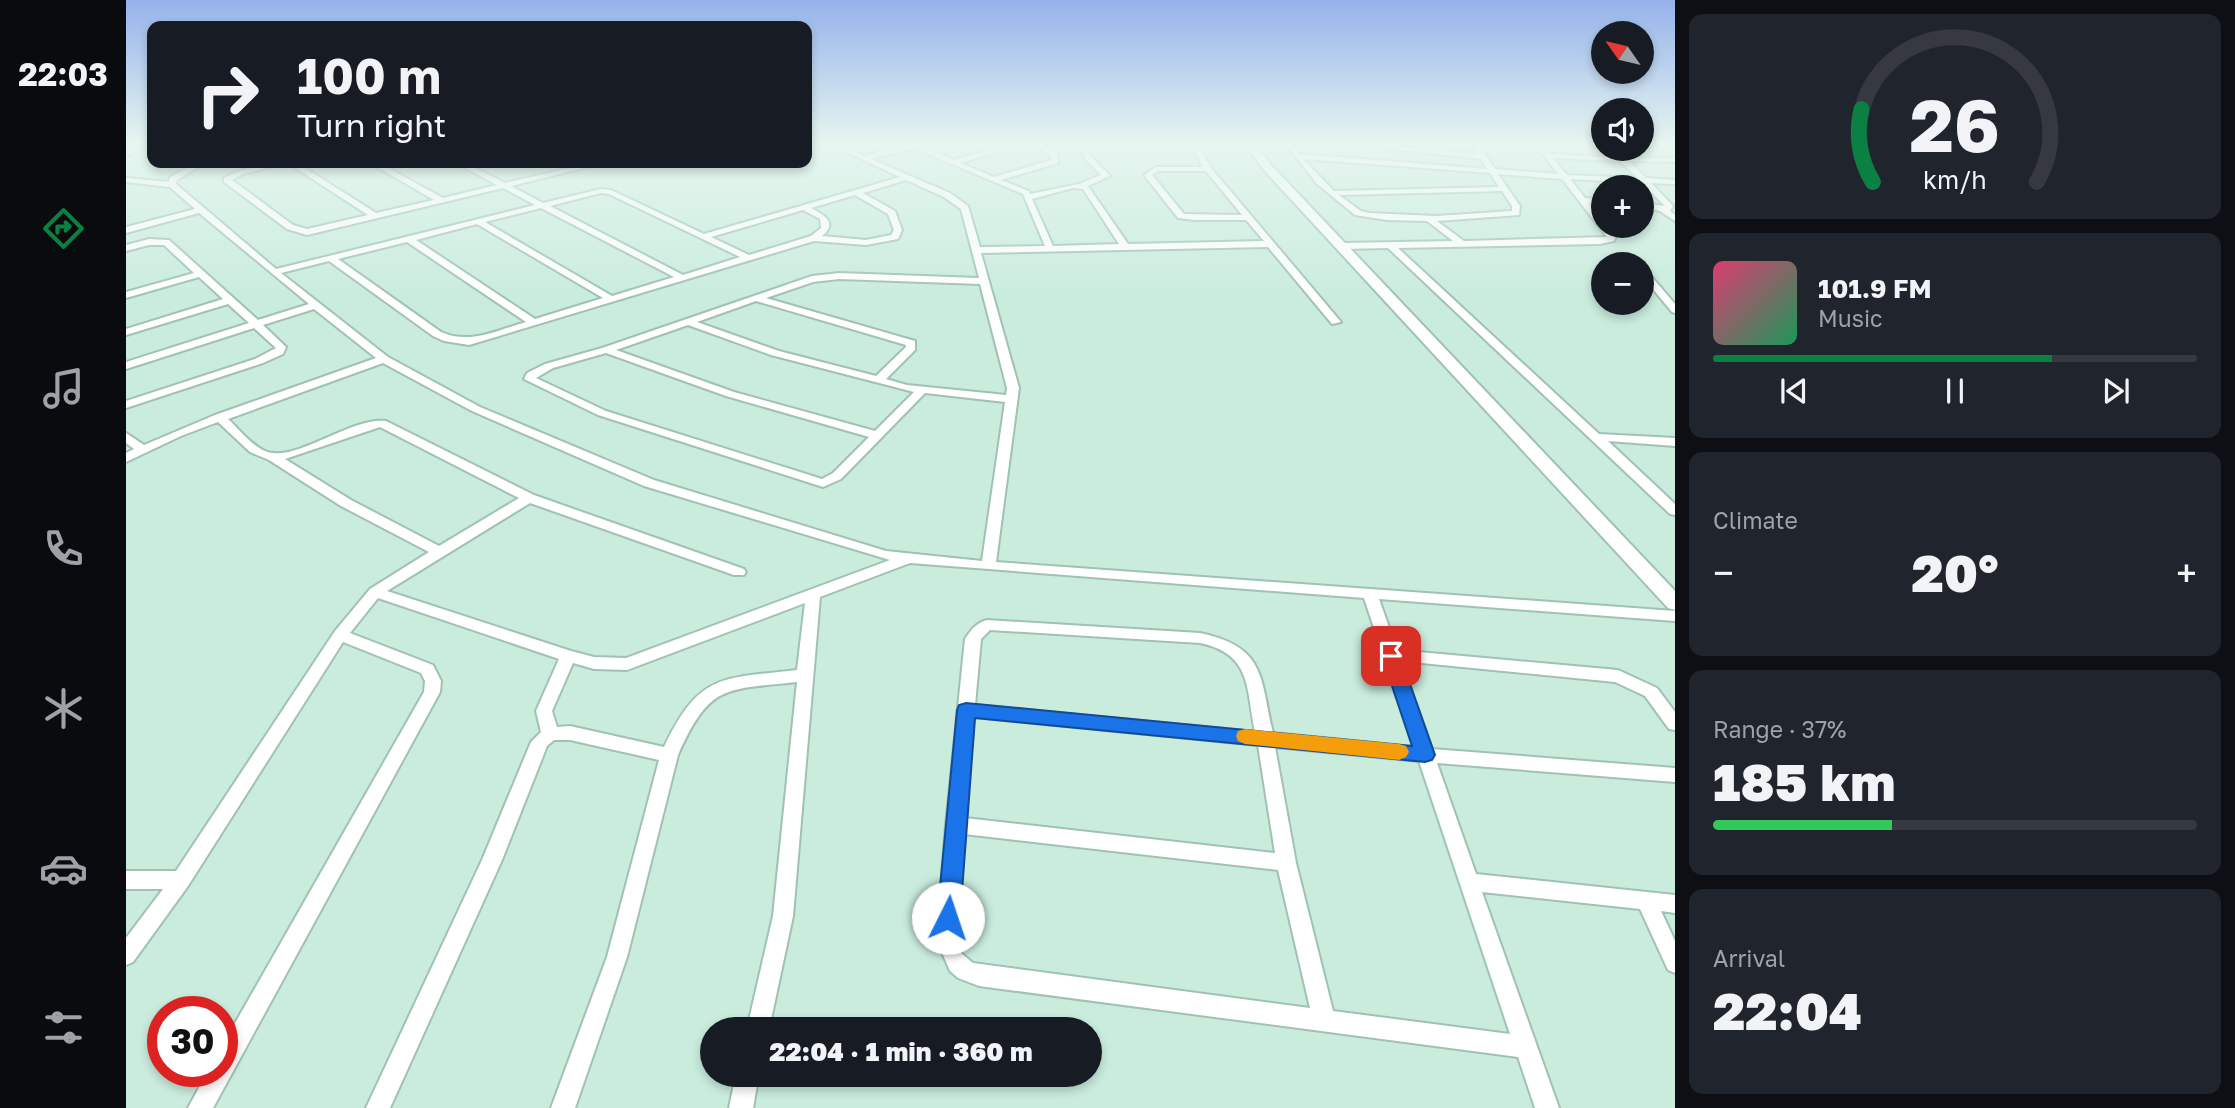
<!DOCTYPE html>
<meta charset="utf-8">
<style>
:root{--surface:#171b24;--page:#20242c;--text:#f1f3f6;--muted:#9ea1a6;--line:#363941;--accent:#0b8043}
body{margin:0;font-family:"Golos Text",sans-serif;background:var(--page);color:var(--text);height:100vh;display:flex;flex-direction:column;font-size:26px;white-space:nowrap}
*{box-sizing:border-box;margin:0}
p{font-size:23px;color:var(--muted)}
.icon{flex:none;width:38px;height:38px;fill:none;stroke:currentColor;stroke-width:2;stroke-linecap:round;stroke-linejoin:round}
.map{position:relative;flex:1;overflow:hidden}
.sheet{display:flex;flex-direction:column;gap:14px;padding:14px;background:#0d0f14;width:560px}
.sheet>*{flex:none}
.guide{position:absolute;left:21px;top:21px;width:665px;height:147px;border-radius:14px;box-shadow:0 4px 10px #0003;background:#171b24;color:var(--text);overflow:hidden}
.needle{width:46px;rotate:304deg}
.controls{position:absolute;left:1465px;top:21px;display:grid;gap:14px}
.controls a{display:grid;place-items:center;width:63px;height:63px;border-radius:50%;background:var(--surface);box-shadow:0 4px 10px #0003;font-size:35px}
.speed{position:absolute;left:21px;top:996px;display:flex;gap:14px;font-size:35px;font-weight:700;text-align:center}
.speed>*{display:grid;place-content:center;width:91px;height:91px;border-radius:50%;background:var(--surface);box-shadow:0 4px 10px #0003;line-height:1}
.speed .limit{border:10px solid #d22;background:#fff;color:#111}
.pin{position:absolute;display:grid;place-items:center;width:60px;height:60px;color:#fff;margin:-30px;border-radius:14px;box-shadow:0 4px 10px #0006}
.me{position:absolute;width:77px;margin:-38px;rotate:4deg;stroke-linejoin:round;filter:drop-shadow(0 0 5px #0008)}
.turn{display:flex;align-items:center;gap:24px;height:147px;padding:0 35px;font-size:32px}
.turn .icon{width:91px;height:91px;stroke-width:2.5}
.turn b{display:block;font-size:49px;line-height:60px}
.big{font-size:52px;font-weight:800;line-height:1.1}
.sheet .tile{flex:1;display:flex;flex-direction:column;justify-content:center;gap:10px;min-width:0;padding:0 24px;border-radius:14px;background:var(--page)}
.sheet .dial{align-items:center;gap:0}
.dial svg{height:182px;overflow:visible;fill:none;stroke:var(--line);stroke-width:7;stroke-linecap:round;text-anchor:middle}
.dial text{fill:var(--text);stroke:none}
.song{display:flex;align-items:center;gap:21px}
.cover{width:84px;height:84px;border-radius:10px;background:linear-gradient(135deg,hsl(340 70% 55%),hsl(150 70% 35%))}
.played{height:7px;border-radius:4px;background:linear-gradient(90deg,var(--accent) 70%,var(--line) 70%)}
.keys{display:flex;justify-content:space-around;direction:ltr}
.heat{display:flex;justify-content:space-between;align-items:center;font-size:38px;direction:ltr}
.charge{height:10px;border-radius:5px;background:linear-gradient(90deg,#34c759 37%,var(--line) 0)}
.trip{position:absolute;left:574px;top:1017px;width:402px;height:70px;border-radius:35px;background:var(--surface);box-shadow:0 4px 10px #0003;font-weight:800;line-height:70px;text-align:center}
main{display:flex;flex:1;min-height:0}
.dock{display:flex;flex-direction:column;width:126px;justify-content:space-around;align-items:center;background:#090b0e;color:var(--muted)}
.dock .icon{width:49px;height:49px}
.dock .selected{color:var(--accent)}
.dock b{font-size:32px;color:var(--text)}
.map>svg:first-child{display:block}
</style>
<main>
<nav class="dock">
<b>22:03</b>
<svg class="icon selected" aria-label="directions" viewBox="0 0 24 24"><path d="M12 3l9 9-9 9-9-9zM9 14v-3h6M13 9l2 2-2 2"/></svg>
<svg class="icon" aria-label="music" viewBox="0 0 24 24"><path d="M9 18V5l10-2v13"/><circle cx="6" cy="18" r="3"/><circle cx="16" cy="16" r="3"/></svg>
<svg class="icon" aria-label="phone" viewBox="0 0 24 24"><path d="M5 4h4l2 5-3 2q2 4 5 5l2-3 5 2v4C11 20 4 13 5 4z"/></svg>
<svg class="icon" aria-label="climate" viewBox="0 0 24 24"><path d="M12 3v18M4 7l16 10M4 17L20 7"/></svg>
<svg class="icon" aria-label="car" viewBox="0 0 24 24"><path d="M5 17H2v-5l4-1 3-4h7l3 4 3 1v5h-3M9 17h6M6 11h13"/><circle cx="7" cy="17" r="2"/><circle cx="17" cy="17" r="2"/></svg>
<svg class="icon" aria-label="filters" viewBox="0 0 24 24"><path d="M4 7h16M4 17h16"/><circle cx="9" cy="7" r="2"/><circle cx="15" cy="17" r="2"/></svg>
</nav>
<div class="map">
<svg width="1549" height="1108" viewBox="0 0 1549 1108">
<rect width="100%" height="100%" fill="#c9ecdd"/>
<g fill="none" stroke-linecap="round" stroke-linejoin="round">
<defs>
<path id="street" d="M 19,144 L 26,144 L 26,146 L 0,156 L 0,151 Z
M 703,144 L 712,144 L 738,156 L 786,144 L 798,144 L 795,146 L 828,160 L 886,144 L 897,144 L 834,163 L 868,177 L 925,160 L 925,156 L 907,144 L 915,144 L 931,153 L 932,163 L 875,180 L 903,191 L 904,194 L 953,184 L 975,175 L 959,159 L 952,144 L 960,144 L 965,156 L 984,176 L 962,186 L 1002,244 L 1138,241 L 1120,220 L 1069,220 L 1052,218 L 1018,175 L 1030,167 L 1077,167 L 1064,144 L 1072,144 L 1085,168 L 1215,322 L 1206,324 L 1142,247 L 855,253 L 893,388 L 870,562 L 1549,611 L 1549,621 L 1253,599 L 1271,650 L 1492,670 L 1531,688 L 1549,712 L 1549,730 L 1543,729 L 1519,696 L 1489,682 L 1275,661 L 1306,749 L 1549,768 L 1549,782 L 1311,763 L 1350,874 L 1549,895 L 1549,913 L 1535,911 L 1549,941 L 1549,973 L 1542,970 L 1514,909 L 1356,892 L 1433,1108 L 1409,1108 L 1392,1057 L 853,986 L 832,978 L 824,971 L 811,941 L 820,825 L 839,639 C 845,630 850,623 861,620 L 1074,633 C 1140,647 1134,677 1147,733 L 1288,747 L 1238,598 L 784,563 L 694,597 L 667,916 L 643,1029 L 621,1029 L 647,916 L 671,682 C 598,690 584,684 552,755 L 501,957 L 449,1108 L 425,1108 L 481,957 L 533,760 L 444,740 L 428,740 L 421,746 L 376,860 L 264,1108 L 240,1108 L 356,860 L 405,742 L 415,732 L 410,711 L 433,659 L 252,598 L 224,633 L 307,665 L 315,681 L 314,692 L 87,1108 L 62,1108 L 82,1071 L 96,1071 L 96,1046 L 298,692 L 299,681 L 295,673 L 217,642 L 62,886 L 7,962 L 0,965 L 0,938 L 37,889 L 0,889 L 0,871 L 50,871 L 209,631 L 244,589 L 303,552 L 215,506 L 143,460 L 124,452 L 92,422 L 55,436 L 0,462 L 0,453 L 8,449 L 0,443 L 0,433 L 18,445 L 89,415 L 250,358 L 188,309 L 137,325 L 160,347 L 157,354 L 137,363 L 0,408 L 0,401 L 129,359 L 150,348 L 128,328 L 0,369 L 0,362 L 123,323 L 102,304 L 0,335 L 0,329 L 97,299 L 73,277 L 0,298 L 0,292 L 68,273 L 38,245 L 23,245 L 0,251 L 0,245 L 23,239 L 43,240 L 132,320 L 183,304 L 73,213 L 0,233 L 0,227 L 69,209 L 44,187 L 0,182 L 0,178 L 43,182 L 44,177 L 70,163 L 79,163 L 51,180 L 50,184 L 150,269 L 409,205 L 377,188 L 181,235 L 161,229 L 98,182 L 98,178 C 117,168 138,163 160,163 L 117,174 L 106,180 L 167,225 L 181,229 L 242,215 L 162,163 L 171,163 L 250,213 L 308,200 L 244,163 L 253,163 L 317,198 L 371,185 L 330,163 L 339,163 L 379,183 L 466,163 L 478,163 L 385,186 L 417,203 L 475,189 L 485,190 L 578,234 L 774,177 ZM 788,148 L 897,194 L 919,246 L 854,247 L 842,206 L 824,193 L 745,159 ZM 1032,171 L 1080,171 L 1116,215 L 1058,214 L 1026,175 ZM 780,180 L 818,197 L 835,209 L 853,278 L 713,273 L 686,276 L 476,348 L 419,364 L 401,373 L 398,379 L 472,415 L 697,487 L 715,479 L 799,393 L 879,402 L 856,561 L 760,551 L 528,480 L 354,407 L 262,357 L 155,273 L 203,261 L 307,336 L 318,341 L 343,345 L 688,241 L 740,245 L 772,239 L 776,230 L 769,211 L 737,193 ZM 947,188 L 957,189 L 993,244 L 927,246 L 906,199 ZM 475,193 L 483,194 L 614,257 L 557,275 L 424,206 ZM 729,195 L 762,214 L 768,230 L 765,235 L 740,240 L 696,236 C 712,223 699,215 685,208 ZM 415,208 L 548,277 L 486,296 L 359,222 ZM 677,210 L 694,219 L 695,228 L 685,236 L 623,255 L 585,237 ZM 351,224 L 477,298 L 409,319 L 290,240 ZM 281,242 L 400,322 C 371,330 344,345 315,332 L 212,259 ZM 713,279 L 854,284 L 881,388 L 880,395 L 781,385 L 760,379 L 789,350 L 789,341 L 640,298 L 687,282 ZM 630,301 L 780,345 L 780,347 L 750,376 L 653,351 L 571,322 ZM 562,325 L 645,355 L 788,392 L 749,431 L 608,392 L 490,350 ZM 480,353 L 600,396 L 743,437 L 707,473 L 696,479 L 480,411 L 410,378 L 427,368 ZM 257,363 L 346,411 L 518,486 L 764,560 L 500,658 L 468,657 L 445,651 L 261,591 L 404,503 L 608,575 L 618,575 L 620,572 L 618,569 L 408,495 L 260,421 C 226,416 168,464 139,451 C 125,445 113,429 102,419 ZM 254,427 L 393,498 L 313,546 L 225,500 L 159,459 ZM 679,603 L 671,670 C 596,679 574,672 538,747 L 444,726 L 431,727 L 426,711 L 447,663 L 468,669 L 501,670 ZM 864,630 L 1074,643 C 1126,654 1120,688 1129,732 L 849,705 L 855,639 ZM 848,717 L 1132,745 L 1149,853 L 839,818 ZM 1149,747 L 1293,761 L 1384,1034 L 1207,1011 L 1170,863 ZM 838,834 L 1152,870 L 1184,1008 L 847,963 L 835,953 L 831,941 Z
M 1160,144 L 1167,144 L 1173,154 L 1361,169 L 1355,159 L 1224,144 L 1248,144 L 1351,154 L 1345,144 L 1352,144 L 1369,169 L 1432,174 L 1409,144 L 1416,144 L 1424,154 L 1479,157 L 1468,144 L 1475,144 C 1485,165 1527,157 1549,158 L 1549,162 L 1503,161 L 1520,178 L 1549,180 L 1549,184 L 1525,183 L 1547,206 L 1544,211 L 1549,215 L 1549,221 L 1534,211 L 1516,207 L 1516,203 L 1539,206 L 1516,183 L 1444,179 L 1459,198 L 1477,199 L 1477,203 L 1463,203 L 1477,220 L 1477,226 L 1482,226 L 1490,236 L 1488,241 L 1474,244 L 1272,248 L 1473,434 L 1549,438 L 1549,446 L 1482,441 L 1549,504 L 1549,515 L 1544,514 L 1262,248 L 1217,249 L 1213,246 L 1217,243 L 1327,241 L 1301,221 L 1261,220 L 1229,215 L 1191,184 ZM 1427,158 L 1494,161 L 1511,178 L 1441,175 ZM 1177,159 L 1364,173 L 1373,187 L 1208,191 ZM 1372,174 L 1436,179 L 1481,237 L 1338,241 L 1311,221 L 1393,215 L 1394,206 ZM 1376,191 L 1386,206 L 1386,211 L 1310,216 L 1243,213 L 1235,211 L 1213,195 Z
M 1516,268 L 1519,269 L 1549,304 L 1549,313 L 1546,312 L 1516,276 Z
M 610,1074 L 633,1074 L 627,1108 L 603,1108 Z"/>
<path id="secondary" d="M 1119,144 L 1129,144 L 1145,165 L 1549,591 L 1549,610 L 1542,608 L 1137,169 Z"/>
</defs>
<use href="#street" stroke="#a0c1b3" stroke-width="4"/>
<use href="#secondary" stroke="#a0c1b3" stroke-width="4"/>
<use href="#street" fill="#fff" fill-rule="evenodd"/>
<use href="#secondary" fill="#fff" fill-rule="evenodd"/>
</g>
<linearGradient id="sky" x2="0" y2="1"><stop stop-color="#95b2eb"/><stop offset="0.48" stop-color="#e7f6f0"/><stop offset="1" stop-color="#e7f6f0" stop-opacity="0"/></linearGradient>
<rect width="1549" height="299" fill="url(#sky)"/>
<path fill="#1a73e8" stroke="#114b97" stroke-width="2" d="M 1265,649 L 1271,651 L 1274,656 L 1309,755 L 1306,760 L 1299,762 L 849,718 L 834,918 L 831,925 L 822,928 L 814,925 L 811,918 L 831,710 L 833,705 L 840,703 L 1286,746 L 1256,656 L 1258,651 Z"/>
<path fill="#f59e0b" d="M 1119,729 L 1273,744 L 1280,746 L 1283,752 L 1280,757 L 1273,760 L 1119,744 L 1112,741 L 1110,736 L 1112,731 Z"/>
</svg>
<div class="controls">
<a><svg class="needle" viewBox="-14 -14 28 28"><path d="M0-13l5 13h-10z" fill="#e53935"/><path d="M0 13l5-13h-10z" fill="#9ea1a6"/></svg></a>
<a><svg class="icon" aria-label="sound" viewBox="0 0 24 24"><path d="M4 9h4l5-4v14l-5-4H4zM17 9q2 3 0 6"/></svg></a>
<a>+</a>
<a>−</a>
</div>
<div class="speed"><div class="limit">30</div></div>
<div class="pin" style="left:1265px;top:656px;background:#d93025"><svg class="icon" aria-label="arrive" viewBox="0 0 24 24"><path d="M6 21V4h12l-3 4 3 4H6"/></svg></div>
<svg class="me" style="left:822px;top:918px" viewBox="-20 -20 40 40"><circle r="19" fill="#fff"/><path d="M0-13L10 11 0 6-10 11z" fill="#1a73e8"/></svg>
<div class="trip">22:04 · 1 min · 360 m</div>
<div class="guide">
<div class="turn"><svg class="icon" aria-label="right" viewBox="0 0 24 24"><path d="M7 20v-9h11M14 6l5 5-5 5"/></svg><div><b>100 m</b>Turn right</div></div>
</div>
</div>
<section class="sheet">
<div class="tile dial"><svg viewBox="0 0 100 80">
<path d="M14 69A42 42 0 1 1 86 69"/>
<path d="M14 69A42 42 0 0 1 9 37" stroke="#0b8043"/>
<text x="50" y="56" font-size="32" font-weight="700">26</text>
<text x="50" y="72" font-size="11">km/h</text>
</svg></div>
<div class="tile">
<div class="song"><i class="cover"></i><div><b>101.9 FM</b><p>Music</p></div></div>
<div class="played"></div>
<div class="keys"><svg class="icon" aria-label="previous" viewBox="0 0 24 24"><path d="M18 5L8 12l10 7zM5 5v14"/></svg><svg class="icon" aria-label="pause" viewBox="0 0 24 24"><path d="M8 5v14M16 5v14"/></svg><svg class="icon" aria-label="next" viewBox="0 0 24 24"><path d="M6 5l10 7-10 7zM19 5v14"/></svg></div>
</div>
<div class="tile"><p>Climate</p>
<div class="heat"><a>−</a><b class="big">20°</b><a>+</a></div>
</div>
<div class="tile"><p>Range · 37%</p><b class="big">185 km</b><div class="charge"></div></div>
<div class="tile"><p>Arrival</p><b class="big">22:04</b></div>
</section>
</main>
